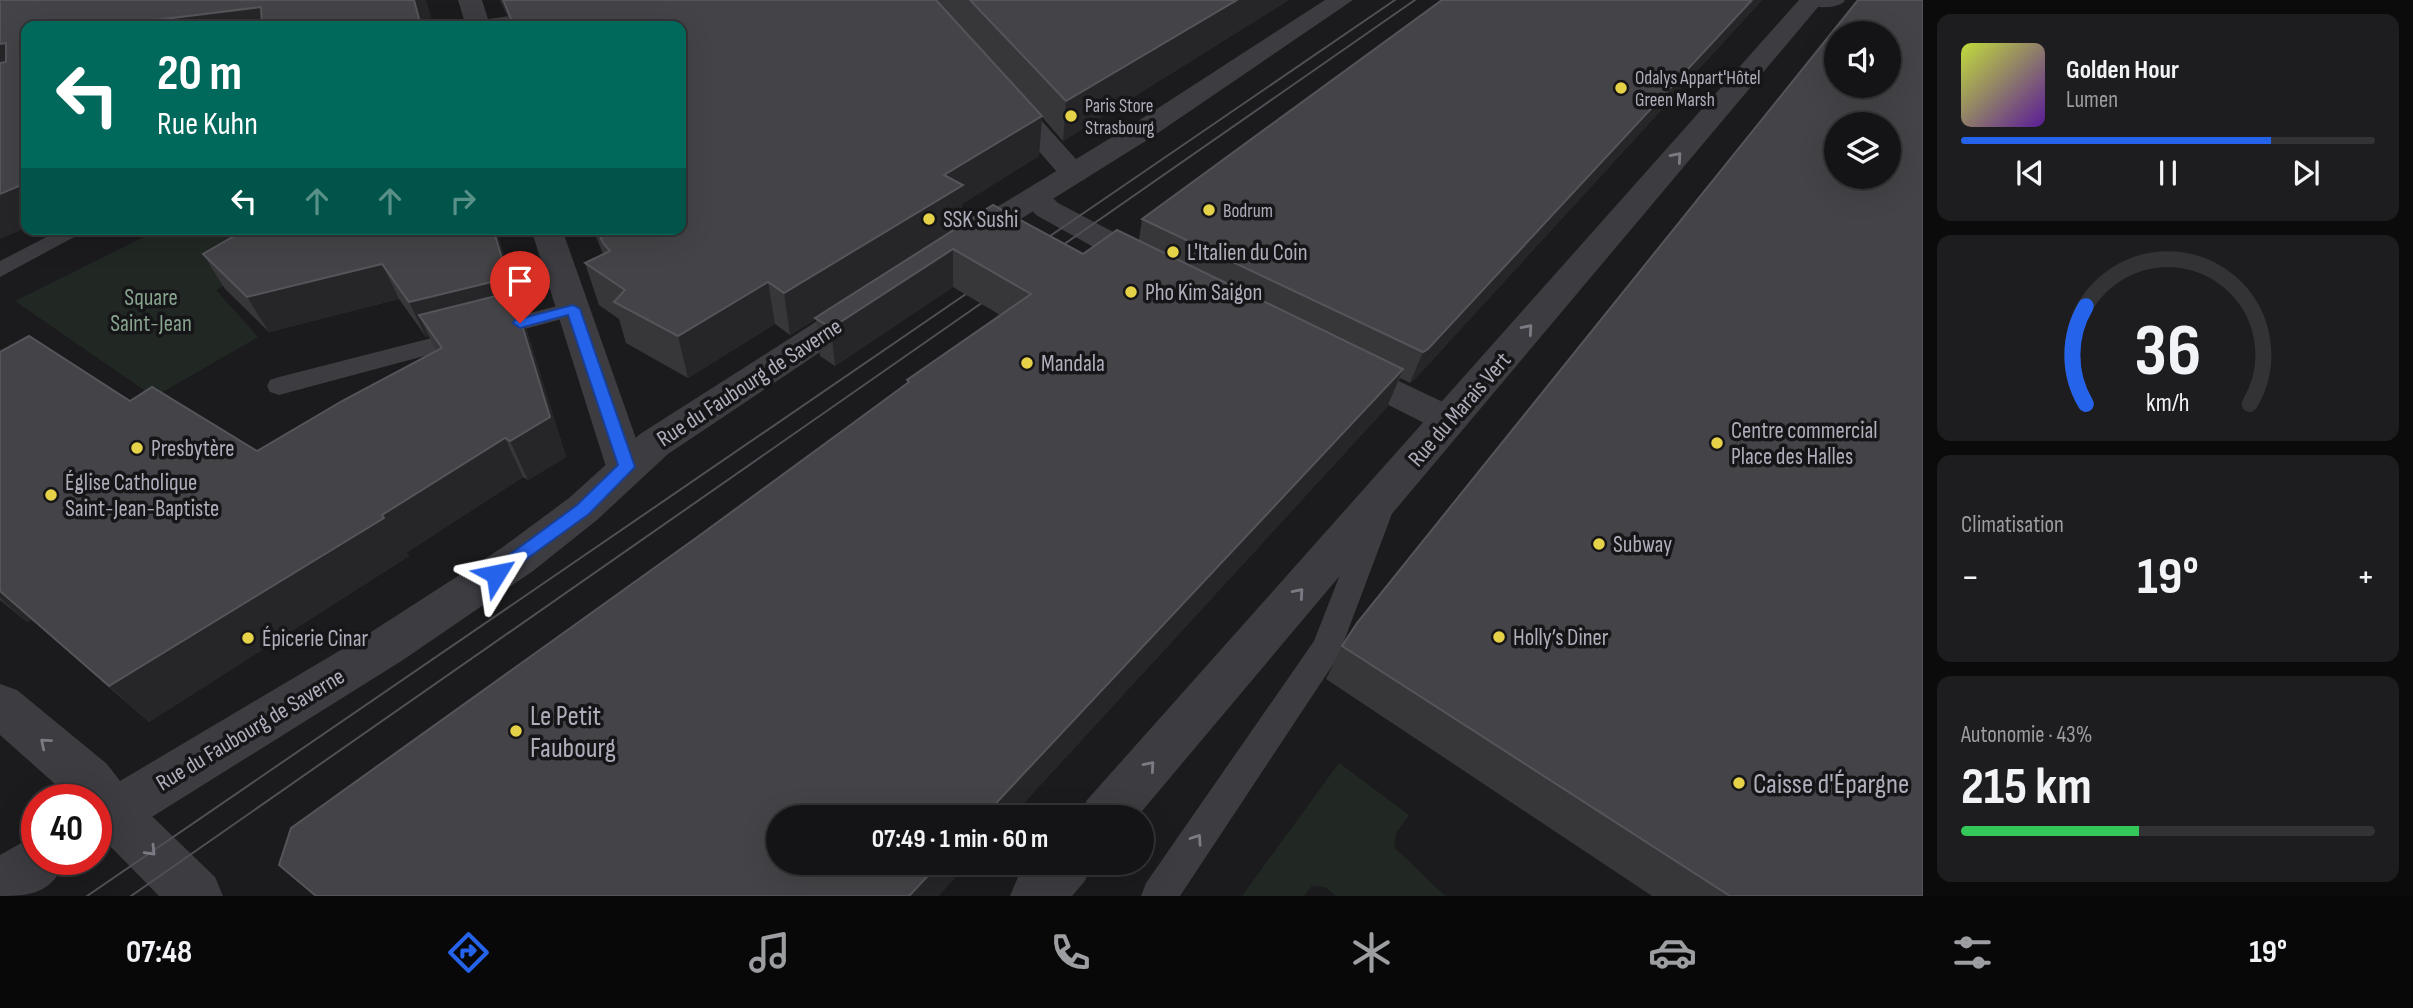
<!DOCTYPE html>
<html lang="fr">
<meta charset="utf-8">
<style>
:root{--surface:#141416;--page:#1d1d1f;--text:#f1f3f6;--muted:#9d9ea1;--line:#333335;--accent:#2563eb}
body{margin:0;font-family:"Sofia Sans Condensed",sans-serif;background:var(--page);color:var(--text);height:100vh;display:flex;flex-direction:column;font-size:26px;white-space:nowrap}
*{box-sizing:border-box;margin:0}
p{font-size:23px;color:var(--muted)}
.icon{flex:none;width:38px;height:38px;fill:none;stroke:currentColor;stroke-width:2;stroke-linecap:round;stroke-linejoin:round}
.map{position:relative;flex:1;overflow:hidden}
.panel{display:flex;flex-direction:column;gap:14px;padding:14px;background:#0b0b0c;width:490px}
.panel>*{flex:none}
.top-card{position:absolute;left:21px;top:21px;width:665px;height:214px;border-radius:14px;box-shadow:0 7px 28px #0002,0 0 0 2px var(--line);background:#00695c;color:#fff;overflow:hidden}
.fabs{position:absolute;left:1824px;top:21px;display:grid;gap:14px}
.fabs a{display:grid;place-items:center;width:77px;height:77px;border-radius:50%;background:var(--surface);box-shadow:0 7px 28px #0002,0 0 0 2px var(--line);font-size:35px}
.speed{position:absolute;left:21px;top:784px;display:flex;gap:14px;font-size:35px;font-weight:700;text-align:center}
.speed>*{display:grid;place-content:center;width:91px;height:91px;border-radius:50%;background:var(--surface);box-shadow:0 7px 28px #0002,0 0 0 2px var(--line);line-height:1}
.speed .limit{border:10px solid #d22;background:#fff;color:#111}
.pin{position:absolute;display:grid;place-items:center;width:60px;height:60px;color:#fff;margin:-72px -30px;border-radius:50% 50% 50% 0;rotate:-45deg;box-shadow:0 0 7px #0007}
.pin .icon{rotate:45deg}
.me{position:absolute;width:77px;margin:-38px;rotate:55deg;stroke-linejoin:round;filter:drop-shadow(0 0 5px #0008)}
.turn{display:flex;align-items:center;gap:24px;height:147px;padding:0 21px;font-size:32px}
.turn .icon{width:91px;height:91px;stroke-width:2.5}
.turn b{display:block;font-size:49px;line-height:60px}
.lanes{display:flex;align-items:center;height:66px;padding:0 21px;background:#0003;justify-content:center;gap:35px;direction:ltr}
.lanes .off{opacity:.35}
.big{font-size:52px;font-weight:700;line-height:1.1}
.panel .tile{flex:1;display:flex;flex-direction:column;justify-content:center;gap:10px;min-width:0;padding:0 24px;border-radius:14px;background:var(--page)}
.panel .dial{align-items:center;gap:0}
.dial svg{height:182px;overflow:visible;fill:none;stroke:var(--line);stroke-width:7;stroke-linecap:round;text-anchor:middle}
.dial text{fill:var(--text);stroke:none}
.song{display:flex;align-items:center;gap:21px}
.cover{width:84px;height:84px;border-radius:10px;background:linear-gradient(135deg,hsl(70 70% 55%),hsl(270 70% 35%))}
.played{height:7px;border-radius:4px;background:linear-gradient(90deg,var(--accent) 75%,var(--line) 75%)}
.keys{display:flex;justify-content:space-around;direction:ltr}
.heat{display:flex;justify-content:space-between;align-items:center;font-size:38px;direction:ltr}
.charge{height:10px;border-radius:5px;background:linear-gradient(90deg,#34c759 43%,var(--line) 0)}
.trip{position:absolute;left:766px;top:805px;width:388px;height:70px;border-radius:35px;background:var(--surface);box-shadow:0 7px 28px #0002,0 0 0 2px var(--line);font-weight:700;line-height:70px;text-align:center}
.tab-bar{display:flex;height:112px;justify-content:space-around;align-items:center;background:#080809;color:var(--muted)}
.tab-bar .icon{width:49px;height:49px}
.tab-bar .active{color:var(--accent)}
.tab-bar b{font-size:32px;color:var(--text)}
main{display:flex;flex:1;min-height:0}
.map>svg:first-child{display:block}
</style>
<main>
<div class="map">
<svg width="1923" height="896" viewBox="0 0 1923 896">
<rect width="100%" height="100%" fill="#1b1b1d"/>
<path fill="#212823" d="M 160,229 L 224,229 L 254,261 L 233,281 L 216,290 L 258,337 L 154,397 L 15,301 Z
M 1339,763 L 1409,815 L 1396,833 L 1394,847 L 1445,896 L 1336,896 L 1325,887 L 1312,886 L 1304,896 L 1242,896 Z"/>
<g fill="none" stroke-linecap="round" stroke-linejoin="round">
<path fill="#3c3c41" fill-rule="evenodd" d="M 1804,0 L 1844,0 L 1845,1 C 1837,9 1817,8 1805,5 Z
M 62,229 L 89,229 L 0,277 L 0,261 Z
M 573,302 L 581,304 L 585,309 L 581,314 L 279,395 L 270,392 L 267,386 L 270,380 L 279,377 Z
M 1379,500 L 1389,503 L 1393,511 L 1338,657 L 1180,896 L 1141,896 L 1146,883 L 1314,641 L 1365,511 L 1369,503 Z"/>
<path fill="#3c3c41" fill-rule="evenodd" d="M 1035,188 L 1046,191 L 1058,203 L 1119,235 L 1137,252 L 1158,262 L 1163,269 L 1158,276 L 1147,279 L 1115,266 L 1097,249 L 1036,215 L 1020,197 L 1024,191 Z
M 1348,357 L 1462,411 L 1468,420 L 1462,429 L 1449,433 L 1436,429 L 1335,378 L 1330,369 L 1335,360 Z"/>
<path fill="#3c3c41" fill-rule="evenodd" d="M 458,0 L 482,0 L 488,19 L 561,9 L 569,11 L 573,16 L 569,21 L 540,26 L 466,26 Z
M 1799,0 L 1824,0 L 1137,817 L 1080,817 L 1087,800 Z
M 1005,88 L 1014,90 L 1084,168 L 1089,174 L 1084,180 L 1074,183 L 1064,180 L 996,102 L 992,96 L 996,90 Z
M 531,229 L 562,229 L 646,467 L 640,477 L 626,482 L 612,477 L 606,467 Z
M 113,789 L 131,796 L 215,877 L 223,896 L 159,896 L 108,844 L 96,849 L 96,800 L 89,800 Z
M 37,834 L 37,859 L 66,859 C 52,893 33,896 0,896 L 0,855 Z
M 1031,863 L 1092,863 L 1085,881 L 1072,896 L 1010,896 L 1018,877 Z"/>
<path fill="#3c3c41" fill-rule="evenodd" d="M 1325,0 L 1353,0 L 1152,137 L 976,247 L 965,249 L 954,247 L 949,240 L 954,233 L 1132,125 Z
M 862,297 L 874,300 L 879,308 L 874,316 L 668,454 L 597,520 L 533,571 L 403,660 L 131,830 L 113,837 L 96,831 L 96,800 L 73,800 L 0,735 L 0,684 L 17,690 L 107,764 L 120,781 L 371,632 L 503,547 L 569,498 L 640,434 L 850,300 Z"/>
<path stroke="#4f4f56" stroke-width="2" d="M 1034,247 L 1395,0
M 1050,254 L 1415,0
M 87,896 L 982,283
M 131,896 L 996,293"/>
</g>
<path fill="#37373a" d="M 500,0 L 1289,0 L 1063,141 L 1042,117 L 1039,156 L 962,204 L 962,225 L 1083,254 L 1139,240 L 1142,219 L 1442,0 L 1762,0 L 1415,379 L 1410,383 L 1400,378 L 1387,407 L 1011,817 L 779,817 L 969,863 L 938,896 L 316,896 L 696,538 L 890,396 L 907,383 L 907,380 L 1000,315 L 953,287 L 835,366 L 820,356 L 816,319 L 790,335 L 775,324 L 688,378 L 626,343 L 619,319 L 599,305 L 585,263 L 603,254 L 593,229 L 681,229 L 681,26 L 511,26 L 507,14 L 506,14 Z
M 234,229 L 496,229 L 521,312 L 520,313 L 527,331 L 566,457 L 528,480 L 523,477 L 406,553 L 409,556 L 149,722 L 31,619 L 27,622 L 0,600 L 0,352 L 257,451 L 436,351 L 429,336 L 426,337 L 399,299 L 269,332 L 225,289 L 203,254 L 233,237 L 235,231 Z
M 1342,646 L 1923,896 L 1652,896 L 1326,679 Z"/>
<path fill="#262628" d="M 414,0 L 426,0 L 432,20 L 424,25 L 425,26 L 421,26 Z
M 501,0 L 503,0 L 507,14 L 506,14 Z
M 1237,0 L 1289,0 L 1063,141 L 1066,101 Z
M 1752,0 L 1762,0 L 1415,379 L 1410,383 L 1423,352 Z
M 261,7 L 270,26 L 123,26 L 124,24 Z
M 6,43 L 26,73 L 0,74 L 0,44 Z
M 1042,116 L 1039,156 L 962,204 L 962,226 L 815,318 L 816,319 L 790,335 L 784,293 L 944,175 Z
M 26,183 L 26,228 L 0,239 L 0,194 Z
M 493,229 L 496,229 L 521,312 L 520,313 L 527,331 L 566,457 L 528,480 L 510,441 L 419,315 L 429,336 L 426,337 L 409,302 Z
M 953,249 L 953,287 L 835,366 L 831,328 Z
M 382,264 L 399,299 L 269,332 L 247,297 Z
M 768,282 L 775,324 L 688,378 L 678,336 Z
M 1403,369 L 1387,407 L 1011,817 L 983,817 Z
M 505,438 L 523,477 L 406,553 L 409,556 L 149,722 L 109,686 Z
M 0,592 L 31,619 L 27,622 L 0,598 Z
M 940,863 L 969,863 L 938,896 L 909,896 Z"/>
<path fill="#444448" stroke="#54555a" stroke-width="2" fill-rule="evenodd" d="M 0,0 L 414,0 L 421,26 L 262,26 L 261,7 L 124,24 L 123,26 L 26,26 L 26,183 L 0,194 L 0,63 L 6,62 L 6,43 L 0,44 Z
M 503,0 L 936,0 L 1042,116 L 944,175 L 963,185 L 784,293 L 768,282 L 678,336 L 614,302 L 625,290 L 585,263 L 610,251 L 603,243 L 597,229 L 681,229 L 681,26 L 514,26 Z
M 970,0 L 1237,0 L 1066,101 Z
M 1442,0 L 1752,0 L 1428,349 L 1423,352 L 1142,219 Z
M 1858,0 L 1923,0 L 1923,896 L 1730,896 L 1342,646 L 1357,623 ZM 1836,33 L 1888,33 L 1888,86 L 1836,86 ZM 1836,124 L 1888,124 L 1888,177 L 1836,177 Z
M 993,205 L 1083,254 L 1117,230 L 1403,369 L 983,817 L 779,817 L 779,863 L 940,863 L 909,896 L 316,896 L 279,865 L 291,828 L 696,538 L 890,396 L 909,382 L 907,380 L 1031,294 L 953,249 L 831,328 L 815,318 Z
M 239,229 L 493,229 L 508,278 L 409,302 L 382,264 L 247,297 L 203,254 L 234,236 L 231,233 Z
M 512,292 L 550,417 L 510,441 L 505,438 L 382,515 L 384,518 L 109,686 L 0,591 L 0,352 L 29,336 L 130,401 L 152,387 L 257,451 L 342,401 L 442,348 L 419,315 Z"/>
<defs><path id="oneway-chevron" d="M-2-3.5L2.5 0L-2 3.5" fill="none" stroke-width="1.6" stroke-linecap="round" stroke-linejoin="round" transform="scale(1.75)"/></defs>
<g stroke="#7b7b84">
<use href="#oneway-chevron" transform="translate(1677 157) rotate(-49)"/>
<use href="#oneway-chevron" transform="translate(1528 329) rotate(-49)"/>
<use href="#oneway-chevron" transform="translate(1299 593) rotate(-49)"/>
<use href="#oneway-chevron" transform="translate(45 743) rotate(-140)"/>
<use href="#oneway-chevron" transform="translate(1150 766) rotate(-49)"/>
<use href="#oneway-chevron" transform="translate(1197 839) rotate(-56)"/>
<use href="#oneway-chevron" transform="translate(151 851) rotate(46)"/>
</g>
<path fill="#2563eb" stroke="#184099" stroke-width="2" d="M 573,305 L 580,309 L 635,467 L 589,514 L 496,581 L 490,579 L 487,574 L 490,569 L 577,505 L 618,465 L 568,315 L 520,328 L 513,323 L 515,320 Z"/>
<g fill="#e6d249" stroke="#161518" stroke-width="2.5">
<circle cx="1621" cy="88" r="7"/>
<circle cx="1071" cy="116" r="7"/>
<circle cx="1209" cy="210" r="7"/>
<circle cx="929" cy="219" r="7"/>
<circle cx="1173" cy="252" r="7"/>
<circle cx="1131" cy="292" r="7"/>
<circle cx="1027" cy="363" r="7"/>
<circle cx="1717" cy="443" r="7"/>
<circle cx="137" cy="448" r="7"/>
<circle cx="51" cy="495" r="7"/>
<circle cx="1599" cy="544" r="7"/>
<circle cx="1499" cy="637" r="7"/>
<circle cx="248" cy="638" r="7"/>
<circle cx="516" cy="731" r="7"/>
<circle cx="1739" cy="783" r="7"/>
</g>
<g text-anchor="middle" stroke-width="7" stroke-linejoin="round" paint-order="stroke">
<g font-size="19" fill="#aeafbb" stroke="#161518" text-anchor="start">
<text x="1635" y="84">Odalys Appart'Hôtel<tspan x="1635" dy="22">Green Marsh</tspan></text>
<text x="1085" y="112">Paris Store<tspan x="1085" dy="22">Strasbourg</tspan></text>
<text x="1223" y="217">Bodrum</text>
</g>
<g font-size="23" fill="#aeafbb" stroke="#161518" text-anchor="start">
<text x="943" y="227">SSK Sushi</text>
<text x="1187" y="260">L'Italien du Coin</text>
<text x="1145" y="300">Pho Kim Saigon</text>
<text x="1041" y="371">Mandala</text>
<text x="1731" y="438">Centre commercial<tspan x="1731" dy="26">Place des Halles</tspan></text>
<text x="151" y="456">Presbytère</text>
<text x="65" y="490">Église Catholique<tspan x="65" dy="26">Saint-Jean-Baptiste</tspan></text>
<text x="1613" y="552">Subway</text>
<text x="1513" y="645">Holly’s Diner</text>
<text x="262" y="646">Épicerie Cinar</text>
</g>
<g font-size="23" fill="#87a48f" stroke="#161518">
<text x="151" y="305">Square<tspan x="151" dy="26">Saint-Jean</tspan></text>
</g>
<g font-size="23" fill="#aeafbb" stroke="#161518">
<text transform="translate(749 382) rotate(-33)" y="8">Rue du Faubourg de Saverne</text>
<text transform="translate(1459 409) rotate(-49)" y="8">Rue du Marais Vert</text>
<text transform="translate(250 729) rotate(-31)" y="8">Rue du Faubourg de Saverne</text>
</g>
<g font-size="28" fill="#aeafbb" stroke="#161518" text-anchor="start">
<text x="530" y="725">Le Petit<tspan x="530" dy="32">Faubourg</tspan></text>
<text x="1753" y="793">Caisse d'Épargne</text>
</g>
</g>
</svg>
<div class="fabs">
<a><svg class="icon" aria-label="sound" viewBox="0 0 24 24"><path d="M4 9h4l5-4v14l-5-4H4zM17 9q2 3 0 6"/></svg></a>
<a><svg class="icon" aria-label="layers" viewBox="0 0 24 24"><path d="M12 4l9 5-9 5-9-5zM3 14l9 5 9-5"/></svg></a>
</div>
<div class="speed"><div class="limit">40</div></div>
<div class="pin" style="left:520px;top:323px;background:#d93025"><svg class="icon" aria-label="arrive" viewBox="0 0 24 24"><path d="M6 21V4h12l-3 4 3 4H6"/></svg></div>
<svg class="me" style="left:496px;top:574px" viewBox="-20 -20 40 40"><path d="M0-17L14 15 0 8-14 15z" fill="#2563eb" stroke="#fff" stroke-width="4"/></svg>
<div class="trip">07:49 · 1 min · 60 m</div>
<div class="top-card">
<div class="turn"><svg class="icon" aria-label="left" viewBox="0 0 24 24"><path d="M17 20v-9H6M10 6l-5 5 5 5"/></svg><div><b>20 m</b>Rue Kuhn</div></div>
<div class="lanes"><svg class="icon" aria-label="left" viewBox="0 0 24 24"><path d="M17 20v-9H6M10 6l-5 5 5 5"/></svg><svg class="icon off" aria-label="ahead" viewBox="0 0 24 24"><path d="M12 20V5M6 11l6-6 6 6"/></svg><svg class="icon off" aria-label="ahead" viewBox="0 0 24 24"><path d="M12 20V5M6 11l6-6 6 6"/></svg><svg class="icon off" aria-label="right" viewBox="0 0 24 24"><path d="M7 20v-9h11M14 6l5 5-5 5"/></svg></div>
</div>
</div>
<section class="panel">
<div class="tile">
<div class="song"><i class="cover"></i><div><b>Golden Hour</b><p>Lumen</p></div></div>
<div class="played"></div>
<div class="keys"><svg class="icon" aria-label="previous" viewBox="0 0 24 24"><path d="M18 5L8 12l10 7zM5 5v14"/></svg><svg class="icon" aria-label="pause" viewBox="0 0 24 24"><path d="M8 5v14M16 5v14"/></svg><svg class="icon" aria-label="next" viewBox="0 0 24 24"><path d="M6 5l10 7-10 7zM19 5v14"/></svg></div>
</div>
<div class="tile dial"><svg viewBox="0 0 100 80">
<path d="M14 69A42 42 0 1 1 86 69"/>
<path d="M14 69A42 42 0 0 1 14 26" stroke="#2563eb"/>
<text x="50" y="56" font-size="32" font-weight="700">36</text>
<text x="50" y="72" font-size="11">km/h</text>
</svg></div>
<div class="tile"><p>Climatisation</p>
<div class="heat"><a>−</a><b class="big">19°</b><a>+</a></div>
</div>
<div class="tile"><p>Autonomie · 43%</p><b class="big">215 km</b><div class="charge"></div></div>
</section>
</main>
<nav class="tab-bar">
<b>07:48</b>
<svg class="icon active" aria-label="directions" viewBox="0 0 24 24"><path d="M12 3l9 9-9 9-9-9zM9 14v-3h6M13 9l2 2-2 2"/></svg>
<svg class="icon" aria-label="music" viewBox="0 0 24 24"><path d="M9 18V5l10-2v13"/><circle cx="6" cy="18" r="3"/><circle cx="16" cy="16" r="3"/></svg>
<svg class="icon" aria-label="phone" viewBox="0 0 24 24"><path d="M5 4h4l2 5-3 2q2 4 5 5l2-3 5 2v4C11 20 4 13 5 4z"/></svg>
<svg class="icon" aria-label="climate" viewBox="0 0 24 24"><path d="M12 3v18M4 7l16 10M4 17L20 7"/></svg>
<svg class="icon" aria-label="car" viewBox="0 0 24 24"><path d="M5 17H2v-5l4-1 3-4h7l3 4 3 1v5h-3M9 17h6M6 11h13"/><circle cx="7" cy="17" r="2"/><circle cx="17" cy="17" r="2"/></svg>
<svg class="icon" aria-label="filters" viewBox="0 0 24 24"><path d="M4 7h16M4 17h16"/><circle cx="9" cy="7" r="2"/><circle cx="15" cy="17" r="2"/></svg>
<b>19°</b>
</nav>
